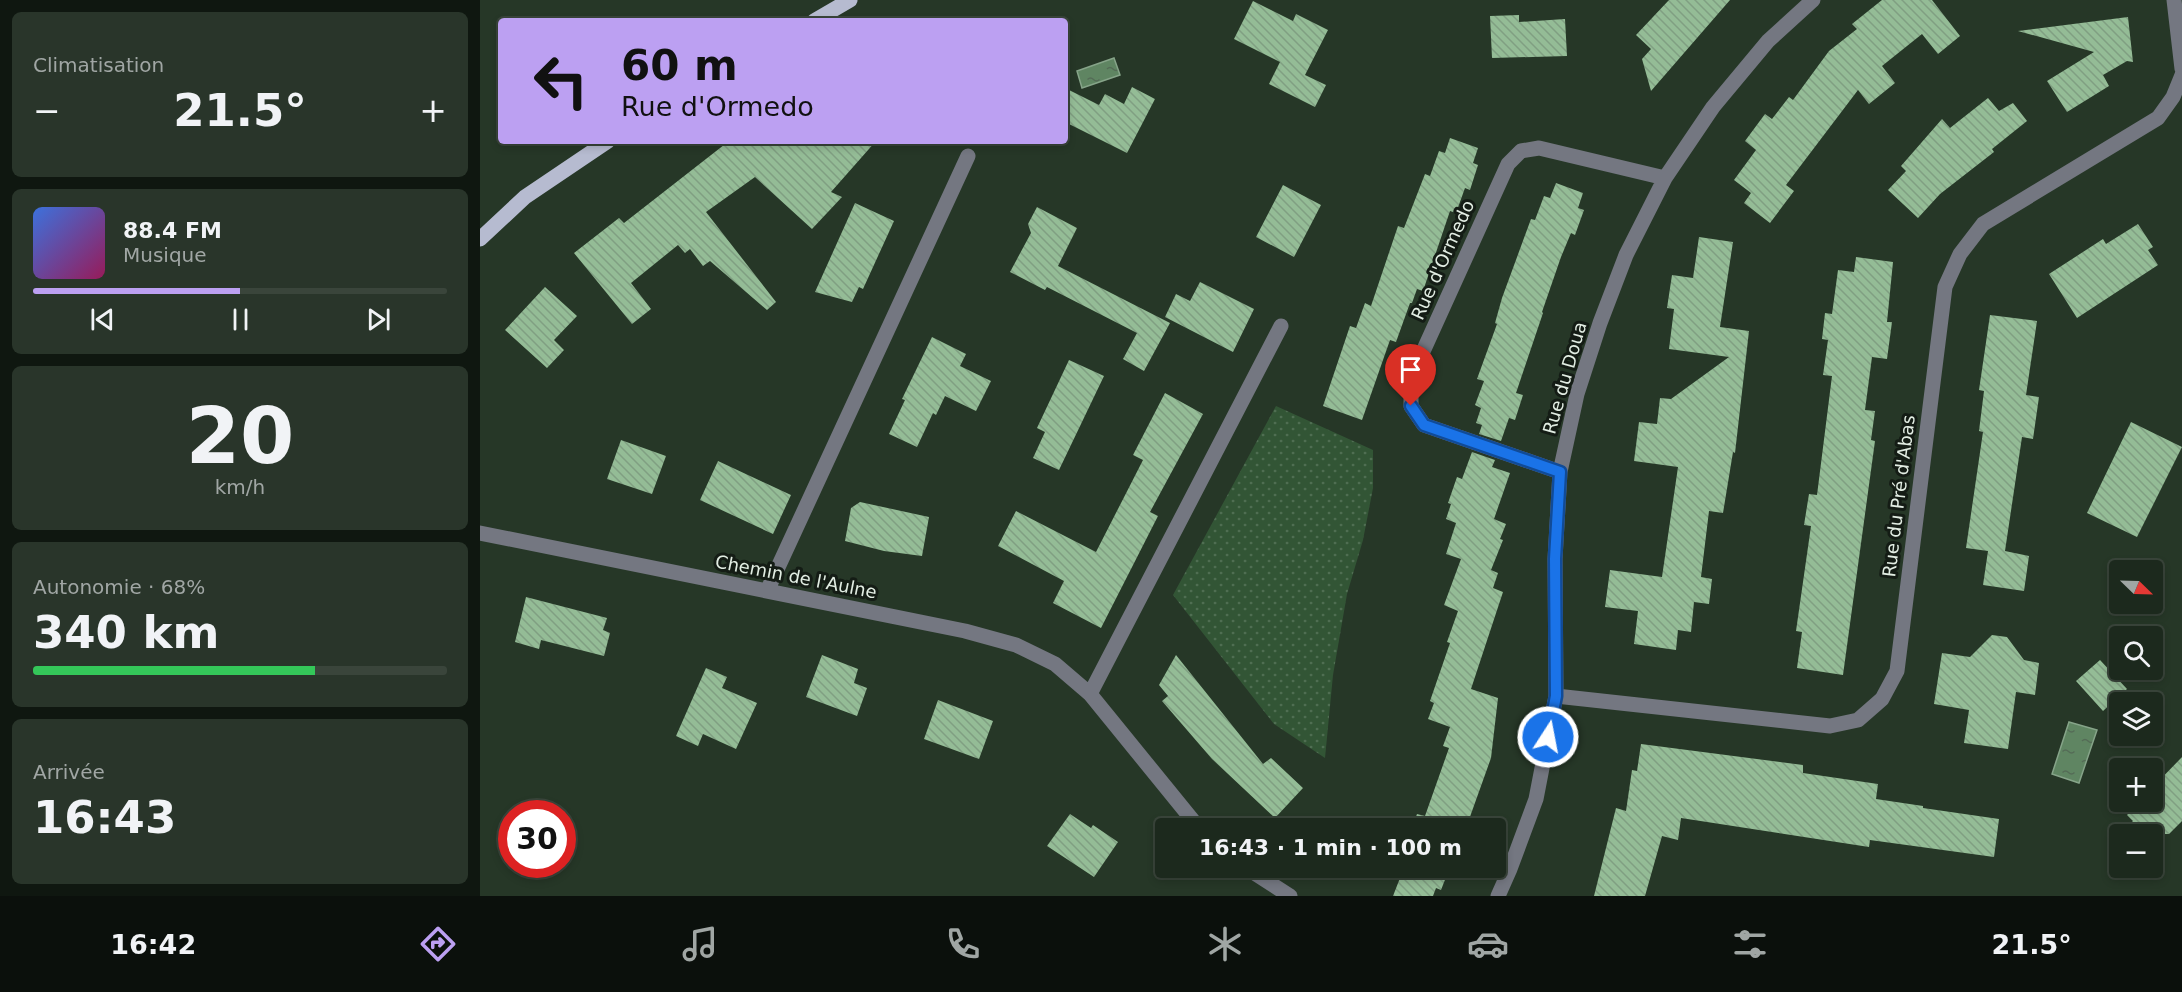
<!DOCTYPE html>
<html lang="fr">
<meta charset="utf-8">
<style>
:root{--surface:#1c291d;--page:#29352a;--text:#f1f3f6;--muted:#a0a6a4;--line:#3a453b;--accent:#bca0f2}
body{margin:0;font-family:"DejaVu Sans",sans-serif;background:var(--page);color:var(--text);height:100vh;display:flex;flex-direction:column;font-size:22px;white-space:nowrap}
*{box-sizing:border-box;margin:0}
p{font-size:20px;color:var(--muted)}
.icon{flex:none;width:33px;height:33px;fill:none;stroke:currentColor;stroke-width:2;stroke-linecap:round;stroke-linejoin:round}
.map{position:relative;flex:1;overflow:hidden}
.panel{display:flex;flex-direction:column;gap:12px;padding:12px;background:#0f1710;width:480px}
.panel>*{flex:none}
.hud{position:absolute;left:18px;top:18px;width:570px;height:126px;border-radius:6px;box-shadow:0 3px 9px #0003,0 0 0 2px var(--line);background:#bca0f2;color:#111;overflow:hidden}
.needle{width:39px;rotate:113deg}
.tools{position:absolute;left:1629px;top:560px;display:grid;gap:12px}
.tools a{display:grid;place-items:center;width:54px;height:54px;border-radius:6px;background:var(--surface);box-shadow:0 3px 9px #0003,0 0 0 2px var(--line);font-size:30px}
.speed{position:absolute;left:18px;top:800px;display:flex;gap:12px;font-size:30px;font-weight:700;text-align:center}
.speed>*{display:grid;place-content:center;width:78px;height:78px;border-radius:50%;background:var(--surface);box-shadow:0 3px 9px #0003,0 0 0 2px var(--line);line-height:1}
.speed .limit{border:9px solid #d22;background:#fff;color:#111}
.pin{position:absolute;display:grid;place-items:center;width:51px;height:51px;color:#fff;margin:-62px -26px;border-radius:50% 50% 50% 0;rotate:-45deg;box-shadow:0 0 6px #0007}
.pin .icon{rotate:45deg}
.me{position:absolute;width:66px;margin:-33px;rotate:11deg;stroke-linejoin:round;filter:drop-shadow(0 0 4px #0008)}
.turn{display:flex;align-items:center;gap:21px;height:126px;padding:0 24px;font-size:27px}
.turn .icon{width:78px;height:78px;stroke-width:2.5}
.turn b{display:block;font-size:42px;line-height:51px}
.big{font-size:45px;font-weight:700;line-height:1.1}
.panel .tile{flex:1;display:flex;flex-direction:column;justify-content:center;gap:9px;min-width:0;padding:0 21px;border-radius:9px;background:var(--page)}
.panel .dial{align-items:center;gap:0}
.dial b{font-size:78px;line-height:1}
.song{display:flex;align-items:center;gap:18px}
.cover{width:72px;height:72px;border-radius:9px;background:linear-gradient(135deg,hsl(220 70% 55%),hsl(330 70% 35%))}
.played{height:6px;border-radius:3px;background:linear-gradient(90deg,var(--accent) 50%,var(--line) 50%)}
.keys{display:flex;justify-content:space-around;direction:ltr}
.heat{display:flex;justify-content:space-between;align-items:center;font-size:33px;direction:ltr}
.charge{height:9px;border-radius:4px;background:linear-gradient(90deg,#34c759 68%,var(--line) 0)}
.trip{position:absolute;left:675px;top:818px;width:351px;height:60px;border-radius:6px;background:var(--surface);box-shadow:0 3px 9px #0003,0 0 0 2px var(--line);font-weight:700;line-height:60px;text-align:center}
.menu{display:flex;height:96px;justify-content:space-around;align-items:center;background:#0b100c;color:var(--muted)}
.menu .icon{width:42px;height:42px}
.menu .active{color:var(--accent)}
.menu b{font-size:27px;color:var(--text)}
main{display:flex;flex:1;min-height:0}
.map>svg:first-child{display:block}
</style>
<main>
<section class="panel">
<div class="tile"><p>Climatisation</p>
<div class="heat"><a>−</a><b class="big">21.5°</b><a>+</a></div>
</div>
<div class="tile">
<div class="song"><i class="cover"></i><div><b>88.4 FM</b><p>Musique</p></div></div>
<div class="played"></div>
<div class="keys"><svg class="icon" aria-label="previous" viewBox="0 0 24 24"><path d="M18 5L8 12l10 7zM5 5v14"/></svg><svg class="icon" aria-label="pause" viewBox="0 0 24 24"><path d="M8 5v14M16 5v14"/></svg><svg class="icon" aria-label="next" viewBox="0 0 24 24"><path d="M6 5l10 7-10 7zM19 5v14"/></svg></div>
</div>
<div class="tile dial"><b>20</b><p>km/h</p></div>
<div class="tile"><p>Autonomie · 68%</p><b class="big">340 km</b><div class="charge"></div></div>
<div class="tile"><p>Arrivée</p><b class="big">16:43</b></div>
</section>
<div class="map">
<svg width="1702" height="896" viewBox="0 0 1702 896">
<defs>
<pattern id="grass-dots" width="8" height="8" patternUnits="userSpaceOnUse" patternTransform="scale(1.5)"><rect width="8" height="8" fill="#325535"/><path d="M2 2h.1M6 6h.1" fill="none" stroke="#4f6e52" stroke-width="1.8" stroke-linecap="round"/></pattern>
<pattern id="water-ripples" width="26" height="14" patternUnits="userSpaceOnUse" patternTransform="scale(1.5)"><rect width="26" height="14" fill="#5f8562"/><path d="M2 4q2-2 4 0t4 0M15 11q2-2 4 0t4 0" fill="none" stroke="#546c56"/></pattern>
<pattern id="building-back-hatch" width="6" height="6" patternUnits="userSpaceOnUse" patternTransform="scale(1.5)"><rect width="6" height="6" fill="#94bc96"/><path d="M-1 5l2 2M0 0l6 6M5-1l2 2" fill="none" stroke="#809f82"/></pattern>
</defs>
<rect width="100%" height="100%" fill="#263727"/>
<path fill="url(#grass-dots)" d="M 796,406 L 893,450 L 893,488 L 883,540 L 867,594 L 853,675 L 845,758 L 794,724 L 693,595 Z"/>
<path fill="url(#water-ripples)" stroke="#86a489" stroke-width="1.5" d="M 634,58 L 640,75 L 602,88 L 597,71 Z
M 1589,722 L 1617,730 L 1599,783 L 1572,774 Z"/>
<path fill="url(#building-back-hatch)" d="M 1189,0 L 1250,0 L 1171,91 L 1162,59 L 1171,49 L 1156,35 Z
M 1402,0 L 1452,0 L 1480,36 L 1458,54 L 1442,34 L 1402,66 L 1415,83 L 1389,104 L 1378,90 L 1306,185 L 1314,191 L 1290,223 L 1264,203 L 1271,193 L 1254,180 L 1276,150 L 1265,141 L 1285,114 L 1292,119 L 1309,97 L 1313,100 L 1349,51 L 1377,29 L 1372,24 Z
M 773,1 L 813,21 L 816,14 L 848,30 L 825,75 L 846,85 L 835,107 L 789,84 L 800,62 L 754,39 Z
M 1039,15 L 1039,22 L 1085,19 L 1087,56 L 1012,58 L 1010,16 Z
M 1648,17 L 1653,62 L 1647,61 L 1623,75 L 1629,86 L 1587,112 L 1567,81 L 1614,52 L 1538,31 Z
M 652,87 L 675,99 L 647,153 L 585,122 L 585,88 L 619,105 L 625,94 L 644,104 Z
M 1508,98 L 1519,111 L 1533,103 L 1547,121 L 1512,149 L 1514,152 L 1460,194 L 1438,218 L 1408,190 L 1426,171 L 1421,166 L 1462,119 L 1470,128 Z
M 970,138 L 998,148 L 993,163 L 998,165 L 990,190 L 985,188 L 976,213 L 970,211 L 943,291 L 937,289 L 932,303 L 930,303 L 916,342 L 910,340 L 882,420 L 843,406 L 870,326 L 876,328 L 885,303 L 891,306 L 918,226 L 924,228 L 945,174 L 950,176 L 959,151 L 965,153 Z
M 249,141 L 396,141 L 351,192 L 362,197 L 332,229 L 275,177 L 226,212 L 296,302 L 287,310 L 230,261 L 223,266 L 210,249 L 205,253 L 198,245 L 151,283 L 171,309 L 152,324 L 94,253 L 139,218 L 144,223 Z
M 1076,183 L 1103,193 L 1098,208 L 1104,210 L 1095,235 L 1091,233 L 1081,257 L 1062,312 L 1063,313 L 1036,393 L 1043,395 L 1035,420 L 1029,418 L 1021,441 L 999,434 L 1002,425 L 996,423 L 1001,408 L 995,405 L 1004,381 L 997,379 L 1017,324 L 1015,323 L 1022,298 L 1051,219 L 1055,220 L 1064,196 L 1070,198 Z
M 803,185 L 841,205 L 814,257 L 776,237 Z
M 375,203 L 414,221 L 383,289 L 379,287 L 372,302 L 335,292 Z
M 557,207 L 597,228 L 578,266 L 690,323 L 664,371 L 643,359 L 657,333 L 567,287 L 565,290 L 530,272 L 551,233 L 548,224 Z
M 1658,224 L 1673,247 L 1668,250 L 1678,265 L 1597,318 L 1569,274 L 1623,239 L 1626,244 Z
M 1219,237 L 1253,242 L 1240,327 L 1269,331 L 1255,453 L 1253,452 L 1243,513 L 1229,511 L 1221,577 L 1232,579 L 1229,604 L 1214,602 L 1211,632 L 1198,630 L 1196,650 L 1154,644 L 1158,611 L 1125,607 L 1130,570 L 1182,577 L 1198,467 L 1154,461 L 1159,422 L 1177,424 L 1180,398 L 1191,399 L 1249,357 L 1189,349 L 1194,309 L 1187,308 L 1192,275 L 1213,278 Z
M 1376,257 L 1413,262 L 1407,322 L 1412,322 L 1407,359 L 1392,357 L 1385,410 L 1395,411 L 1391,440 L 1395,441 L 1363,675 L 1317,668 L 1322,632 L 1316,631 L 1331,526 L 1324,525 L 1329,494 L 1337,495 L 1352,376 L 1343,375 L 1348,340 L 1342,339 L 1345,313 L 1352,314 L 1358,270 L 1374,272 Z
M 720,282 L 774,309 L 753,352 L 685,317 L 696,294 L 710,301 Z
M 65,287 L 97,316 L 74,340 L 84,350 L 67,368 L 25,330 Z
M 1510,315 L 1557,321 L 1546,395 L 1559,397 L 1553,439 L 1542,437 L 1525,551 L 1549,556 L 1544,591 L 1503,585 L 1508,551 L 1486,548 L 1503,432 L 1499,431 L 1504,391 L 1499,390 Z
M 452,337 L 486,354 L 480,366 L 511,381 L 496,411 L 465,396 L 456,415 L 453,413 L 437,447 L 409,434 L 425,400 L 422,399 Z
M 589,360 L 624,376 L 579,470 L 553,458 L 565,432 L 557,428 Z
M 685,393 L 723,414 L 670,512 L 678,516 L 621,628 L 573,603 L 584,581 L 518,546 L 536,511 L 616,552 L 663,460 L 653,455 Z
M 1651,422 L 1702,447 L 1657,537 L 1607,513 Z
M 141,440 L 186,456 L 172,494 L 127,479 Z
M 992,452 L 1015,460 L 1012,467 L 1030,473 L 1014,519 L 1026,524 L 1020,539 L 1023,540 L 1011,570 L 1018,573 L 1013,588 L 1023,592 L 991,689 L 1018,698 L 1011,758 L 986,828 L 932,828 L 937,814 L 945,816 L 969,748 L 963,746 L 970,727 L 948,719 L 954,703 L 950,701 L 970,643 L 967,642 L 978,611 L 964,605 L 981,559 L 966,554 L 976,523 L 966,519 L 971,504 L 968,503 L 977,477 L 982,479 Z
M 238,461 L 311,495 L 293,534 L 220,500 Z
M 380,502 L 449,517 L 442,556 L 404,551 L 365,541 L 371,508 Z
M 46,597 L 127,618 L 123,630 L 130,633 L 124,656 L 61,640 L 59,649 L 35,642 Z
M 1512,635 L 1527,637 L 1544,660 L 1559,663 L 1555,695 L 1536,692 L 1528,749 L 1484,743 L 1489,710 L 1454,704 L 1462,653 L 1490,657 Z
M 342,655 L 378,669 L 374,683 L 387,688 L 377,716 L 326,697 Z
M 696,655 L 783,764 L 791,758 L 823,788 L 795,818 L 732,759 L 682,701 L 688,696 L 679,685 Z
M 1620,660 L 1647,689 L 1623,711 L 1596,681 Z
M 226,668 L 247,677 L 242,688 L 277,703 L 256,749 L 223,734 L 218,746 L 196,736 Z
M 458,700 L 513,721 L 499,759 L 444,739 Z
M 1161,744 L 1323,765 L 1323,773 L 1398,784 L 1396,799 L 1443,806 L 1443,808 L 1519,819 L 1514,857 L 1390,840 L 1389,847 L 1201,818 L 1198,840 L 1182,836 L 1165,896 L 1114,896 L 1136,808 L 1146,811 L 1152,770 L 1157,771 Z
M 1702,757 L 1702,821 L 1689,834 L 1640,834 L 1653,821 L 1647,815 L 1660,801 L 1672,801 L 1672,788 Z
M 590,814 L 611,828 L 613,825 L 638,842 L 614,877 L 567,846 Z
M 918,867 L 970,867 L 961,890 L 956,888 L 953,896 L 913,896 L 920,878 L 915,876 Z"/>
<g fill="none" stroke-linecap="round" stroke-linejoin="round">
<path stroke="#747781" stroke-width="15" d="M 1694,0 L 1702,69
M 1080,472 L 944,425 L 931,406 L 931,378 L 1028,164 L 1041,151 L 1059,148 L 1185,178
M 0,533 L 485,631 L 536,645 L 575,664 L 610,694 L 719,828
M 287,591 L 488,156
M 610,694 L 801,326
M 1076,696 L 1350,726 L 1378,720 L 1402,699 L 1417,671 L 1465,287 L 1480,254 L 1503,224 L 1678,118 L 1693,97 L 1702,75
M 765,867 L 810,896
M 1018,896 L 1030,869 L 1056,799 L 1076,696 L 1075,559 L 1080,472 L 1097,394 L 1120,323 L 1146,255 L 1185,178 L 1233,107 L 1288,41 L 1333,0"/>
<path stroke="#b6bbd0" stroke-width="15" d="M 334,21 L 370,0
M 0,239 L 45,197 L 128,141"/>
</g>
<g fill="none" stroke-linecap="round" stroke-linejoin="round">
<defs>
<path id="route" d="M 931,406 L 944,425 L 1080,472 L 1075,559 L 1076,696 L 1068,737"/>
</defs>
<use href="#route" stroke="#114b97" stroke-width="15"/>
<use href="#route" stroke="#1a73e8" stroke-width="10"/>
</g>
<g text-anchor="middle" stroke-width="6" stroke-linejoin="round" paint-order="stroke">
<g font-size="18" fill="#e2ede3" stroke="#141c15">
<text transform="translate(963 260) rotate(-66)" y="6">Rue d'Ormedo</text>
<text transform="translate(1085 378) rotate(-74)" y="6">Rue du Doua</text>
<text transform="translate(1419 496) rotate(-83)" y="6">Rue du Pré d'Abas</text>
<text transform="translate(316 577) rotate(11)" y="6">Chemin de l'Aulne</text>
</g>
</g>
</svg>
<div class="tools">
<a><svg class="needle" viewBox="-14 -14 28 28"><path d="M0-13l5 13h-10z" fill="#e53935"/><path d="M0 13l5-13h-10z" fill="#a0a6a4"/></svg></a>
<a><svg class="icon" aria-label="search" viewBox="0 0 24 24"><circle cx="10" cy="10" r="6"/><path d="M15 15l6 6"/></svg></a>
<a><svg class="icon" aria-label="layers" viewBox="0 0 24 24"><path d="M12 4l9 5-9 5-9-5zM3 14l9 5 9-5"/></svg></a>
<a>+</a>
<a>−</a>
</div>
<div class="speed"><div class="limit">30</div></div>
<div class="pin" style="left:931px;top:406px;background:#d93025"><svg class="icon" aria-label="arrive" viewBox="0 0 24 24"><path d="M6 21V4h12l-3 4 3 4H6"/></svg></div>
<svg class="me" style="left:1068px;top:737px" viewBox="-20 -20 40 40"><circle r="17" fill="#1a73e8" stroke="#fff" stroke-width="3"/><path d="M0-11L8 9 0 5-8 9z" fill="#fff"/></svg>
<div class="trip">16:43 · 1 min · 100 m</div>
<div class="hud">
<div class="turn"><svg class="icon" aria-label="left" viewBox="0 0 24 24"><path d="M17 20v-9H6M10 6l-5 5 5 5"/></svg><div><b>60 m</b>Rue d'Ormedo</div></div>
</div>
</div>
</main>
<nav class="menu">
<b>16:42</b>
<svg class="icon active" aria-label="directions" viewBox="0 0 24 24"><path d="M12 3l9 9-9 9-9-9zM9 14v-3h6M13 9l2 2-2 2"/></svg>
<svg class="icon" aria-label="music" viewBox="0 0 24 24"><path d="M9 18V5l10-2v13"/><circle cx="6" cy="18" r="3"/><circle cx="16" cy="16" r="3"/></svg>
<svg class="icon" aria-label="phone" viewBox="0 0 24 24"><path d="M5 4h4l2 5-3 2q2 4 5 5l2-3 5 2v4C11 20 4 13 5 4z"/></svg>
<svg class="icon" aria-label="climate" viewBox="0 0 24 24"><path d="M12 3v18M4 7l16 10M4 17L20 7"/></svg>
<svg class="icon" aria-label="car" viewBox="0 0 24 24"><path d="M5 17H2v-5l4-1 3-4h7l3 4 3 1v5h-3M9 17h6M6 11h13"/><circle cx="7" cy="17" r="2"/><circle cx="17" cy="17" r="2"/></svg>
<svg class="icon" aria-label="filters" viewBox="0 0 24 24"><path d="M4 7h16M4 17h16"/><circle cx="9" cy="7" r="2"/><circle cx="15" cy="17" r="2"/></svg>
<b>21.5°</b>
</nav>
